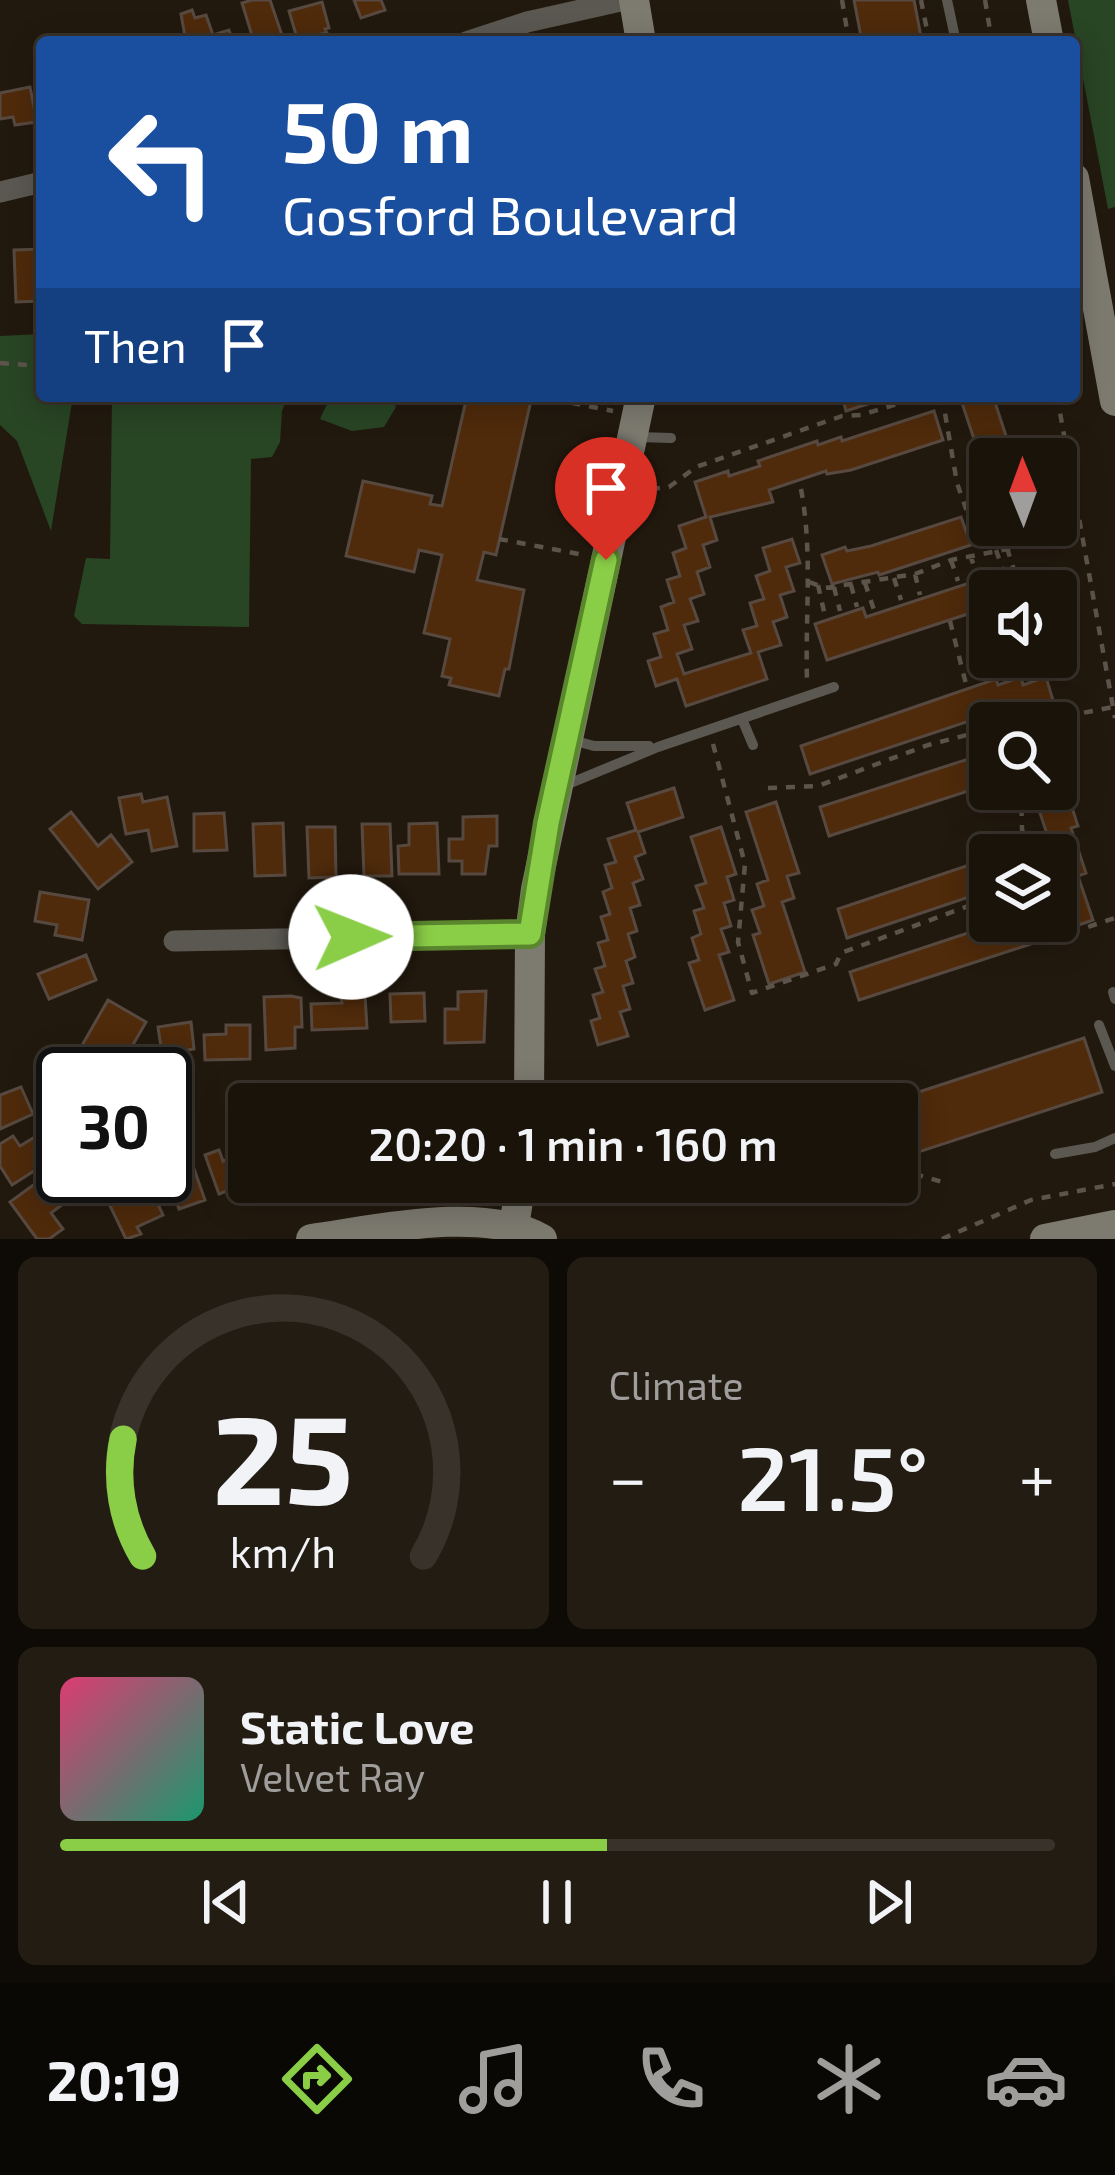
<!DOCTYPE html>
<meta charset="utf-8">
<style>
:root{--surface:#1a130a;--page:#231c13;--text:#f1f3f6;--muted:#9f9e9c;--line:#38322b;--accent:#8ace47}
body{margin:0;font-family:"Exo 2",sans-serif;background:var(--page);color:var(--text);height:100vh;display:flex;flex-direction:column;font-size:45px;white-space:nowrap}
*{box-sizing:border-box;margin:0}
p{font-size:39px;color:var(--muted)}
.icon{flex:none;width:66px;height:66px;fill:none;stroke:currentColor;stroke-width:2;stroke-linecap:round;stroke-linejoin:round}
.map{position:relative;height:1239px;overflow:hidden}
.drawer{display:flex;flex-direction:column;gap:18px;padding:18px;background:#0e0a06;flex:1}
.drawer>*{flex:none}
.top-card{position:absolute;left:36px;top:36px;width:1044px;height:366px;border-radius:12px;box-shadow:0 6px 30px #0003,0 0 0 3px var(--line);background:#1a4fa0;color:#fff;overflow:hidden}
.needle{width:78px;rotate:359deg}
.controls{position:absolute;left:969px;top:438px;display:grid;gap:24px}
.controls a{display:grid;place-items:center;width:108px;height:108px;border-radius:12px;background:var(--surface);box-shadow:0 6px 30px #0003,0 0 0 3px var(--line);font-size:60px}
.speed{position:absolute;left:36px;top:1047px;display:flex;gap:24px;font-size:60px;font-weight:700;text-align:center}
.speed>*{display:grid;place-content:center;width:156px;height:156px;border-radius:50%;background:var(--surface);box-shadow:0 6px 30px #0003,0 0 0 3px var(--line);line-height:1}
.speed .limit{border:6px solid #111;border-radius:18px;background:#fff;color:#111}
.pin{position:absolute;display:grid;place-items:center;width:102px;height:102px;color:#fff;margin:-123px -51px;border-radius:50% 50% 50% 0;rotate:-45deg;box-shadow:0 0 12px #0007}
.pin .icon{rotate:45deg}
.me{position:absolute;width:132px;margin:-66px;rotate:89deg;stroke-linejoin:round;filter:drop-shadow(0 0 9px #0008)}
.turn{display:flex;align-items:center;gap:42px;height:252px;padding:0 48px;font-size:54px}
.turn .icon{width:156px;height:156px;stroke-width:2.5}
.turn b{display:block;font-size:84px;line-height:102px}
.then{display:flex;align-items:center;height:114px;padding:0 48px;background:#0003;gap:24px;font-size:45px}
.big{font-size:90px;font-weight:600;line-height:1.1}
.drawer .card{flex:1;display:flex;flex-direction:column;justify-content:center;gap:18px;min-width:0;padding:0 42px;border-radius:18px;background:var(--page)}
.drawer .dial{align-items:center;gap:0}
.dial svg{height:312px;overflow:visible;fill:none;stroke:var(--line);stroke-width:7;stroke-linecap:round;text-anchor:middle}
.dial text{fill:var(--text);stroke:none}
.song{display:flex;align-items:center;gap:36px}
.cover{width:144px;height:144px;border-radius:18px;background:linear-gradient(135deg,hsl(340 70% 55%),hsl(160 70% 35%))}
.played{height:12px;border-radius:6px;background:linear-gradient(90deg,var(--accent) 55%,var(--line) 55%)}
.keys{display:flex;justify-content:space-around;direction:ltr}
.heat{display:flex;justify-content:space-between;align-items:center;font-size:66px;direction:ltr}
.drawer .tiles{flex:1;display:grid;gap:18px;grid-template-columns:1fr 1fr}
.card:last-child{grid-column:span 2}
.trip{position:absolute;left:228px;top:1083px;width:690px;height:120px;border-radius:12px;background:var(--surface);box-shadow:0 6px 30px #0003,0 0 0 3px var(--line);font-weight:600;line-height:120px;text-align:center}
.menu{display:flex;height:192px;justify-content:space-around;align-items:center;background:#0a0804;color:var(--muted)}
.menu .icon{width:84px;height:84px}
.menu .on{color:var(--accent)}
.menu b{font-size:54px;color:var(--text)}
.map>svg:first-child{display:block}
</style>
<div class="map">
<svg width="1115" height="1239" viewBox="0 0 1115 1239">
<rect width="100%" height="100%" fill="#22190e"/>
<path fill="#284524" d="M 1068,0 L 1115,0 L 1115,207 L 1108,209 Z
M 42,334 L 42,396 L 73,396 L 51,531 L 17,441 L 0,425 L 0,336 Z
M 112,396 L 284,396 L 287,399 L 282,411 L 280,442 L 272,457 L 251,459 L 249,627 L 82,624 L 74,616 L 86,558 L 110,559 Z
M 341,396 L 390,396 L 396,407 L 384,427 L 352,431 L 320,419 L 326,406 Z"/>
<path fill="#4f2a0b" stroke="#57493f" stroke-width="3" d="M 252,0 L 270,0 L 284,41 L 254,42 L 242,3 Z
M 354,0 L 381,0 L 385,10 L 361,18 Z
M 854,0 L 914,0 L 922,42 L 862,42 Z
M 322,2 L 329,28 L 325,29 L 327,33 L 297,38 L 289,11 Z
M 192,10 L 195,18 L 206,15 L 213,35 L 229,30 L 233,42 L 186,42 L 181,14 Z
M 30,87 L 37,122 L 15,125 L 13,117 L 0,119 L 0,93 Z
M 42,249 L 42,301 L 16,302 L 14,250 Z
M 467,396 L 532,396 L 496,555 L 484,552 L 477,580 L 524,590 L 509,669 L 505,669 L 499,696 L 449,685 L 451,678 L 442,676 L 450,639 L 424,633 L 442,555 L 419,550 L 414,572 L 346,556 L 363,481 L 432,496 L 430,504 L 442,506 Z
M 842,396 L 892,396 L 846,411 Z
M 980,396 L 993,396 L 1007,439 L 1000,441 L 1006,459 L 990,459 L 990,525 L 1022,525 L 1025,534 L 995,543 L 980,497 L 985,495 L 970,449 L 977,448 L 962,403 Z
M 934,411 L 943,440 L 851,470 L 827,474 L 826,471 L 769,490 L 773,502 L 710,517 L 717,540 L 703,545 L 710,567 L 697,572 L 704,594 L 690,599 L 698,621 L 684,625 L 692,649 L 677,654 L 684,674 L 751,653 L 743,630 L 757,626 L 750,603 L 764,599 L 756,576 L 770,571 L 763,548 L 792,539 L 800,563 L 786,567 L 794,591 L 780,595 L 787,617 L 773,622 L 781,645 L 758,652 L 767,679 L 686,706 L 677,679 L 656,686 L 648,661 L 661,657 L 654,634 L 668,630 L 661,607 L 674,602 L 667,580 L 680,576 L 673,553 L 686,548 L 679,526 L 706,517 L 695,482 L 728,471 L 729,476 L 760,466 L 758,461 L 817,441 L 818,445 L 841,437 L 842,441 Z
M 961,517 L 971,545 L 879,575 L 878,572 L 832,584 L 822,555 L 845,547 L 847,551 L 871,546 Z
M 1025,570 L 1032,591 L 990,591 L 990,613 L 979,617 L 977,611 L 827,660 L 815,624 L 863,608 L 866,617 L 969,583 L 971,588 Z
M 1021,677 L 1023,685 L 1046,677 L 1055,707 L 1032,714 L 1029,707 L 1007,714 L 1005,709 L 810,774 L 801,746 L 996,679 L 998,685 Z
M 1056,738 L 1069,778 L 1063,780 L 1078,826 L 1071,828 L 1086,873 L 1078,876 L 1093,920 L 1064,930 L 1056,905 L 1056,855 L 1046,855 L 1040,837 L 1047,834 L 1032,789 L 1056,789 Z
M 990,752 L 990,784 L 829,836 L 820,807 Z
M 674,788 L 683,817 L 638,832 L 645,853 L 635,857 L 643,879 L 633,883 L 640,905 L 630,908 L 637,931 L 628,934 L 635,957 L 626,961 L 633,983 L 623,986 L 630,1009 L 620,1012 L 628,1036 L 598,1045 L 591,1021 L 600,1018 L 593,995 L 603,992 L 595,969 L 605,966 L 598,943 L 608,940 L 601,917 L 610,914 L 603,892 L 612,888 L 605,865 L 616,862 L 608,839 L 636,830 L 627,803 Z
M 141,794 L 143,802 L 167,797 L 177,846 L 152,851 L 148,830 L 126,834 L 119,798 Z
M 776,802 L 799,873 L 787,876 L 794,898 L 782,902 L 805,972 L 769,984 L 753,935 L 760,933 L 752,910 L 764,906 L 757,884 L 768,880 L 746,812 Z
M 71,812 L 98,846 L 111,835 L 132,862 L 98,889 L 50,829 Z
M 224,813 L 227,850 L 194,851 L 194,814 Z
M 497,816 L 497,846 L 489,846 L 485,874 L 462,874 L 462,861 L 449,861 L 449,839 L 463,839 L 463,817 Z
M 283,823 L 285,875 L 255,876 L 253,824 Z
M 437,823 L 439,874 L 399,874 L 398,846 L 409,845 L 409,824 Z
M 362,824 L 390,824 L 392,876 L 364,876 Z
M 307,827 L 335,827 L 336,877 L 309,878 Z
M 721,827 L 736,874 L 727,877 L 734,900 L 724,903 L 731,926 L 721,929 L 729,952 L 719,955 L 734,1000 L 705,1010 L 689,963 L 699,960 L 692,938 L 701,934 L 694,911 L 704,908 L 696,886 L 706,883 L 691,837 Z
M 990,858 L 990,890 L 847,938 L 838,909 Z
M 40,892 L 89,900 L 82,940 L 55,935 L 57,925 L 35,921 Z
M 1004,921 L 1037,921 L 1043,940 L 859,1000 L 850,972 Z
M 86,955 L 96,980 L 49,999 L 38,974 Z
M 486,991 L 484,1042 L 445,1043 L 445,1009 L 458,1009 L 458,992 Z
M 424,993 L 425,1021 L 391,1022 L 390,994 Z
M 341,995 L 365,995 L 367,1028 L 312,1030 L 311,1004 L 342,1003 Z
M 291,996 L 301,998 L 302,1027 L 295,1027 L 295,1048 L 266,1050 L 264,997 Z
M 108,1000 L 146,1022 L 119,1069 L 90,1053 L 87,1059 L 77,1054 Z
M 191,1022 L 194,1049 L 162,1054 L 158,1027 Z
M 226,1025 L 250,1025 L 250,1059 L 205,1060 L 204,1035 L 226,1034 Z
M 1084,1038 L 1102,1092 L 897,1159 L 897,1104 L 882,1104 Z
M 21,1087 L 33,1114 L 0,1129 L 0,1095 Z
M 38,1135 L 53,1159 L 12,1185 L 0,1166 L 0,1144 L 13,1136 L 20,1146 Z
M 186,1146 L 205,1200 L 179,1209 L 165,1168 L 165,1153 Z
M 219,1150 L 223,1161 L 241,1155 L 250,1182 L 219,1194 L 205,1155 Z
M 51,1172 L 71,1198 L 51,1213 L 63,1229 L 49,1239 L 37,1239 L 10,1202 Z
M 130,1176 L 145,1176 L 163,1215 L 137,1227 L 141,1234 L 126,1239 L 102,1189 Z"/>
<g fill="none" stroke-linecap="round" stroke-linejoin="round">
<path stroke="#5c544a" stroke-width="4.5" stroke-dasharray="9 9" stroke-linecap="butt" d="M 842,0 L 849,42
M 921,0 L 927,30 L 935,42
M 985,0 L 992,42
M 0,363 L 42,366
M 536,396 L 613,411
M 942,396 L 957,483 L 981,552
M 1057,396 L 1115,718
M 651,489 L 669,487 L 696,467 L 842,416 L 861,415 L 924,396
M 801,489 C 813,553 805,616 807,680
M 499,539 L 579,554
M 1007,548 L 1014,570
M 996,550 L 1004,573
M 970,555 L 980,582
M 951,560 L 958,581
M 915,574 L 920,595
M 894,578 L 901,600
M 809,582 L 825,588 L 915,574 L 951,560 L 1029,545 L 1081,527
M 865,583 L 874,610
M 818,585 L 825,616
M 851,585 L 857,607
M 834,587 L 840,611
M 950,621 L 966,684
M 1031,723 L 1113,707
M 713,744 L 745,864 L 738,942 L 752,993 L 836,964 L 841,953 L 990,898
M 768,788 L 818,786 L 928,745 L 990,729
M 1021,789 L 1022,829 L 1028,855
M 1048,921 L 1054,938 L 1115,918
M 897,1169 L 946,1183
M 942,1239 L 1031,1200 L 1115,1184"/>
<path stroke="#5a5851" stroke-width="10" d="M 947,0 L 956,42
M 638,437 L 671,438
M 742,719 L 753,745
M 572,740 L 594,746 L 649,746
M 561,787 L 658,747 L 834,687
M 1113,992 L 1115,999
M 1099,1025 L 1115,1066
M 533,1096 L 559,1090
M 1055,1154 L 1095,1147 L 1115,1138"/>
<path stroke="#5a5851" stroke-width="21" d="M 466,42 L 527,22 L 625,0
M 0,192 L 42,182
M 174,941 L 530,934"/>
<path stroke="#7d7b70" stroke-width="30" d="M 634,0 L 641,42
M 1041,0 L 1049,42
M 1074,178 L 1115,401
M 529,1104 L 530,934 L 536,889 L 641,396
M 514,1226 L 521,1182
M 311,1239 C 376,1230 483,1205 542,1239
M 1045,1239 L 1115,1225"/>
</g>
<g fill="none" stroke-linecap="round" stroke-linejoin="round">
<defs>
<path id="route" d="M 351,937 L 530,934 L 548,823 L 606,560"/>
</defs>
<use href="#route" stroke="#5a862e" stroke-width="30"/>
<use href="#route" stroke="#8ace47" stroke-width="21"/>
</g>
</svg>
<div class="controls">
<a><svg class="needle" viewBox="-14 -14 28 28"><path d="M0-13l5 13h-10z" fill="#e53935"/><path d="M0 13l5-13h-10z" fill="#9f9e9c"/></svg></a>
<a><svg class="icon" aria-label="sound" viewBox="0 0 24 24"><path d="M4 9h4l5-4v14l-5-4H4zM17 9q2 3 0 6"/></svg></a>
<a><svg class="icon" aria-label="search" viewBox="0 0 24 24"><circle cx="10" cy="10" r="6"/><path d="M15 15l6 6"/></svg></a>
<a><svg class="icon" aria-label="layers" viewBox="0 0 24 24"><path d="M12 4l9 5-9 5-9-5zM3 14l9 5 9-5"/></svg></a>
</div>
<div class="speed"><div class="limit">30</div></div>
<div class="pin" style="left:606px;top:560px;background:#d93025"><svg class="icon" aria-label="arrive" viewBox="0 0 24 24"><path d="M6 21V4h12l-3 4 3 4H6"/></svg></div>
<svg class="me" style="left:351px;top:937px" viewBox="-20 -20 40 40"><circle r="19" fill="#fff"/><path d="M0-13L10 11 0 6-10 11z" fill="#8ace47"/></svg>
<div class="trip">20:20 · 1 min · 160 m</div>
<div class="top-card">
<div class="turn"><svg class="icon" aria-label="left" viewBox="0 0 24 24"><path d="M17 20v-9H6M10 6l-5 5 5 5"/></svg><div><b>50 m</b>Gosford Boulevard</div></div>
<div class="then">Then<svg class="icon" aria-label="arrive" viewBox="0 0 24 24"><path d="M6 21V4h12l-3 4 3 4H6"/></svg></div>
</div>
</div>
<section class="drawer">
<div class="tiles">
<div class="card dial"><svg viewBox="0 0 100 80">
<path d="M14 69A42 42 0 1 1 86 69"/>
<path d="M14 69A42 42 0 0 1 9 39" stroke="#8ace47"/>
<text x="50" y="56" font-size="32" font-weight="700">25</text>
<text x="50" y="72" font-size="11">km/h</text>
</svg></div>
<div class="card"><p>Climate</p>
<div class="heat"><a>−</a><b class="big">21.5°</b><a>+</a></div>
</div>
<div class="card">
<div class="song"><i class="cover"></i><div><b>Static Love</b><p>Velvet Ray</p></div></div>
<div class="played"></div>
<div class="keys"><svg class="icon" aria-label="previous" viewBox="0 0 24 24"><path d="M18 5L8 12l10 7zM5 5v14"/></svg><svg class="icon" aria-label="pause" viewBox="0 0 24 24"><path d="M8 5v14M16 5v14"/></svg><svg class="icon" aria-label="next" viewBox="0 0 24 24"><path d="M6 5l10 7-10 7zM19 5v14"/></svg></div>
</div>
</div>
</section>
<nav class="menu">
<b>20:19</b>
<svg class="icon on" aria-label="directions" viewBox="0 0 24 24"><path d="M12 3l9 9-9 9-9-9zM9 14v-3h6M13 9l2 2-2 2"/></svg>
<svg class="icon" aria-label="music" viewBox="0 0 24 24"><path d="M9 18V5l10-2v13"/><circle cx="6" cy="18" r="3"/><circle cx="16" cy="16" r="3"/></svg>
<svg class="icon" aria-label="phone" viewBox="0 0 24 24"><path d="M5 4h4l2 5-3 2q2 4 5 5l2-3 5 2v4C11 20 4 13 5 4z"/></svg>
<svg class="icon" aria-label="climate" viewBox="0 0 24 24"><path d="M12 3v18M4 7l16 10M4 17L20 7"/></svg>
<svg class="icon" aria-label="car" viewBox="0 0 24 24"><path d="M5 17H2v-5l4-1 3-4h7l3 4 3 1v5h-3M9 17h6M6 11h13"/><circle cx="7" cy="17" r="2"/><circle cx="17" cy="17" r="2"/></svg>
</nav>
